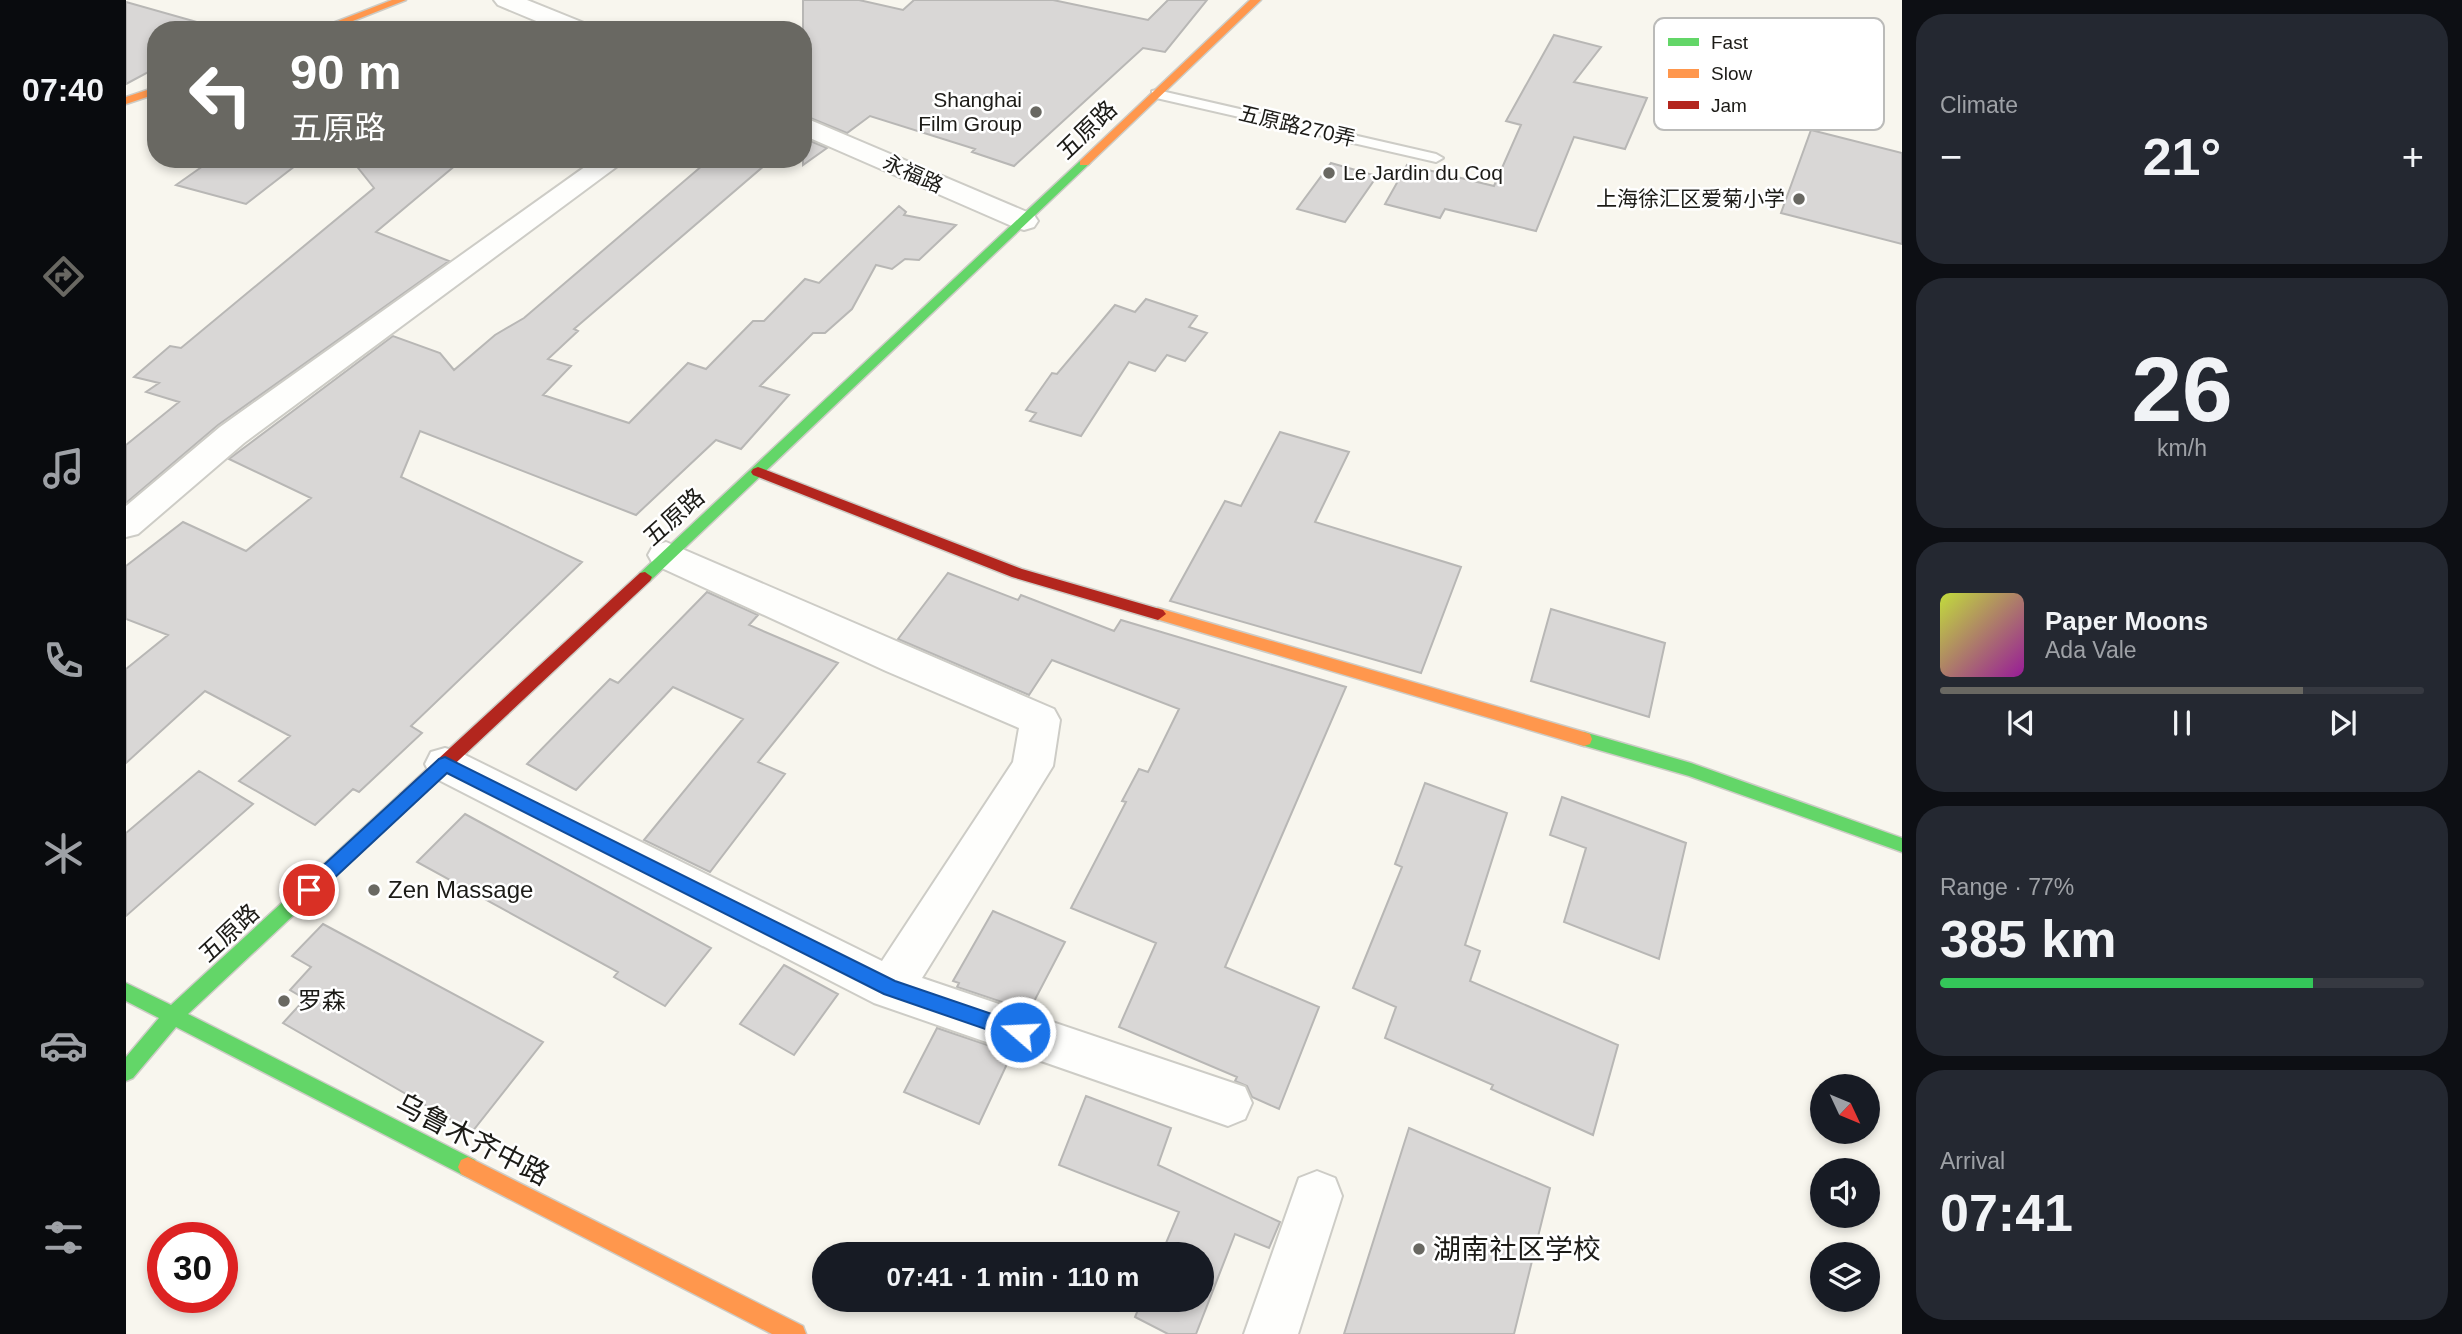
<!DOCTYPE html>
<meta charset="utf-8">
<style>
:root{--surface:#171b24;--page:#242831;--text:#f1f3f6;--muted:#9ea1a6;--line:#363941;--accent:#696862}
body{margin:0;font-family:Helvetica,"Noto Sans SC",sans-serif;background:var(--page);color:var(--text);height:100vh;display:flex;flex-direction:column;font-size:26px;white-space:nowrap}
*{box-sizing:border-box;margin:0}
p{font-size:23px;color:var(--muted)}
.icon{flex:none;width:38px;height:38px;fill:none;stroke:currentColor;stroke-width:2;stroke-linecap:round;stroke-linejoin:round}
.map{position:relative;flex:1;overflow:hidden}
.sheet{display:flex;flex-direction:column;gap:14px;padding:14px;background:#0d0f14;width:560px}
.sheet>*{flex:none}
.hud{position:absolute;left:21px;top:21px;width:665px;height:147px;border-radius:28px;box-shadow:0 4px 10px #0003;background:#696862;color:#fff;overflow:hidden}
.needle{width:46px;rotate:134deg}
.fabs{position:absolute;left:1684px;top:1074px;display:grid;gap:14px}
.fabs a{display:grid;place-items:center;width:70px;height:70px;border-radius:50%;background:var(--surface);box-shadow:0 4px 10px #0003;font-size:35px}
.speed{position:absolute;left:21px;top:1222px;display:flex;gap:14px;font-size:35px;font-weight:700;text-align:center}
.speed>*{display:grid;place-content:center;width:91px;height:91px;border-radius:50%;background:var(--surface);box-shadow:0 4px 10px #0003;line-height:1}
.speed .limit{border:10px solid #d22;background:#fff;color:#111}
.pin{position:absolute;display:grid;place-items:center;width:60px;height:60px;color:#fff;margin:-30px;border:4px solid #fff;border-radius:50%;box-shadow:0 2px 7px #0007}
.me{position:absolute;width:77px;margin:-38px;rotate:289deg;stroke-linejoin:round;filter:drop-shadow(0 0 5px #0008)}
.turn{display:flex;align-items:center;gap:24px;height:147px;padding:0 28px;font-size:32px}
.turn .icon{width:91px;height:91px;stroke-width:2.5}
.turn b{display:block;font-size:49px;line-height:60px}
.big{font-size:52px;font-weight:800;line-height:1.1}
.sheet .tile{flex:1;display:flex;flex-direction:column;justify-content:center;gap:10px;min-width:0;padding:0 24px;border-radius:28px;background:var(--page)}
.sheet .dial{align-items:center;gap:0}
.dial b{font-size:91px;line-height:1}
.song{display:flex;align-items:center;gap:21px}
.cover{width:84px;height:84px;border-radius:10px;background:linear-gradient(135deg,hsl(70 70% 55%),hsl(300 70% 35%))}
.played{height:7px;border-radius:4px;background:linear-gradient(90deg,var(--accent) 75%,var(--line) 75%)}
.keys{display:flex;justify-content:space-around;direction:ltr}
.heat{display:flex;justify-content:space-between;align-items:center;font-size:38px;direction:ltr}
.charge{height:10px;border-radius:5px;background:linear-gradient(90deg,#34c759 77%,var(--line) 0)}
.trip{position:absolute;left:686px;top:1242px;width:402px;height:70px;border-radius:35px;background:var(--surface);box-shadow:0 4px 10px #0003;font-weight:800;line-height:70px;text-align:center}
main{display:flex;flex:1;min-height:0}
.dock{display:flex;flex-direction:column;width:126px;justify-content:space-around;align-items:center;background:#090b0e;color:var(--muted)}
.dock .icon{width:49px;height:49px}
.dock .on{color:var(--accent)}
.dock b{font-size:32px;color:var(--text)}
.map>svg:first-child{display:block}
</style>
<main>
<nav class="dock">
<b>07:40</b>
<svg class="icon on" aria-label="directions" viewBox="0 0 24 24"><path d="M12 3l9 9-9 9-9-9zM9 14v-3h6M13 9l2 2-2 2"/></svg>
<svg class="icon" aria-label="music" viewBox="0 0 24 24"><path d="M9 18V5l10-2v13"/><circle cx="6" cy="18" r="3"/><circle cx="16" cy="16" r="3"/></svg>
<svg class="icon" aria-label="phone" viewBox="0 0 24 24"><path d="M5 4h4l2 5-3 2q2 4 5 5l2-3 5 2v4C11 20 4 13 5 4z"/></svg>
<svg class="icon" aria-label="climate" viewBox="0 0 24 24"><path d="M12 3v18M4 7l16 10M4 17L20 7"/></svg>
<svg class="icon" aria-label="car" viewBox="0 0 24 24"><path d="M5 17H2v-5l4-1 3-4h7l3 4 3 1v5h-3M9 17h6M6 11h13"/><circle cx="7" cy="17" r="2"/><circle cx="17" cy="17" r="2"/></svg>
<svg class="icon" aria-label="filters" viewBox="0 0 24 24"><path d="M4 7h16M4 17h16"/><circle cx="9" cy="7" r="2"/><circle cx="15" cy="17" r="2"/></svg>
</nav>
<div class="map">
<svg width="1776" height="1334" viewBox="0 0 1776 1334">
<rect width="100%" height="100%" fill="#f8f6ee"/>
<path fill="#d9d7d6" stroke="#b8b7b5" stroke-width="2" d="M 677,0 L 733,0 L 777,10 L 788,0 L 927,0 L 1022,20 L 1042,0 L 1081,0 L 1039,52 L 1017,48 L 888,166 L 846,152 L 849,149 L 744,116 L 721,133 L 677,115 Z
M 0,2 L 99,30 L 30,30 L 30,68 L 0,84 Z
M 1428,35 L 1475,47 L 1448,82 L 1521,98 L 1499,149 L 1448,137 L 1410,231 L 1319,209 L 1314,218 L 1259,204 L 1281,165 L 1368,186 L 1395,125 L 1380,121 Z
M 1685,130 L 1776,153 L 1776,244 L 1655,213 Z
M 677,138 L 701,148 L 677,165 Z
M 87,159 L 178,159 L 120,204 L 50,185 Z
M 225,159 L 337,159 L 250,232 L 323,261 L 92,425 L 0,503 L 0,445 L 53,402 L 20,392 L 33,383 L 8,377 L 44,346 L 55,348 L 248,188 Z
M 584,159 L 646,159 L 448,329 L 452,331 L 422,359 L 445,366 L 417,395 L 503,423 L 562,363 L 580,369 L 627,321 L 638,321 L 679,279 L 693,283 L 773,206 L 780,212 L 778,215 L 830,225 L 793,260 L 779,259 L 766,269 L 750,265 L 726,309 L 699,333 L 687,333 L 634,386 L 663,395 L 615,449 L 590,440 L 510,515 L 294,431 L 275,477 L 456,562 L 285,726 L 296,733 L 233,792 L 227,789 L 189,825 L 113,781 L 164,736 L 79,691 L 0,763 L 0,669 L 42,635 L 0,619 L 0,566 L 57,522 L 120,551 L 185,498 L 103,459 L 267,336 L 314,353 L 328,370 L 369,335 L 398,318 Z
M 1205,163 L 1251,176 L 1219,222 L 1171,209 Z
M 1020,299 L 1071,316 L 1063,327 L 1081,333 L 1059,361 L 1041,355 L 1029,371 L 1003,362 L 955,436 L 904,421 L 910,413 L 900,410 L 926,373 L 931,374 L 989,305 L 1009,312 Z
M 1154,432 L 1223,452 L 1189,522 L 1335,567 L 1295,673 L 1044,601 L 1099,501 L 1115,506 Z
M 822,573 L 892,600 L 895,595 L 988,631 L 995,620 L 1220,687 L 1099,967 L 1193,1007 L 1153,1109 L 1126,1097 L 1121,1086 L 1109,1081 L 1111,1077 L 993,1027 L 1030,943 L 945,908 L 1000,802 L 996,801 L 1013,769 L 1022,772 L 1053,709 L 926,660 L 903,695 L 772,639 Z
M 581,592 L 632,615 L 623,625 L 712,663 L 632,762 L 659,774 L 584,872 L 518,840 L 617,719 L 547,687 L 450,790 L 401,764 L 484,679 L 492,683 Z
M 1425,609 L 1539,643 L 1523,717 L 1405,681 Z
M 73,771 L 127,804 L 0,916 L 0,833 Z
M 1299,783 L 1381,813 L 1339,945 L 1354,951 L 1344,981 L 1492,1045 L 1467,1135 L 1365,1089 L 1367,1085 L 1259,1038 L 1270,1007 L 1227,988 L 1276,867 L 1269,864 Z
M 1436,797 L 1560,843 L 1533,959 L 1438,922 L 1460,848 L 1424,835 Z
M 339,814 L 585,948 L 539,1006 L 488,977 L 492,972 L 291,862 Z
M 867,911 L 939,942 L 903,1011 L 831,987 L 833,983 L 827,981 Z
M 197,924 L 417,1042 L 346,1132 L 157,1023 L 179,999 L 164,990 L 185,967 L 166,956 Z
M 658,965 L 712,994 L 668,1055 L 614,1024 Z
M 811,1028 L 882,1052 L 876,1062 L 881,1064 L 853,1124 L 778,1092 Z
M 960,1096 L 1045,1128 L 1032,1165 L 1154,1222 L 1143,1248 L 1109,1234 L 1070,1334 L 1042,1334 L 1009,1317 L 1016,1300 L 1076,1300 L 1076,1255 L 1035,1255 L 1053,1212 L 933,1165 Z
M 1283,1128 L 1424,1188 L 1388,1334 L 1218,1334 Z"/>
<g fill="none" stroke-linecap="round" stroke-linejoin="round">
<defs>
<path id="lane" d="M 1031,90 L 1310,154 L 1317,158 L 1310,162 L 1026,97 L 1026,91 Z"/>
<path id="street" d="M 368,0 L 401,0 L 463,25 L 466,30 L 432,30 L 372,5 Z
M 677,117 L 908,215 L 912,221 L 908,227 L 898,230 L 888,227 L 677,135 Z
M 470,159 L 501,159 L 118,443 L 12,534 L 0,537 L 0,506 L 94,427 Z
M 540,542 L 928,709 L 934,720 L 927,766 L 796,978 L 1119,1087 L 1126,1103 L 1119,1119 L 1102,1126 L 748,1003 L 305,776 L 299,764 L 305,752 L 319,748 L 333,752 L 756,961 L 887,762 L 893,728 L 760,671 L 527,564 L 522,555 L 527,546 Z
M 1191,1171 L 1209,1178 L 1216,1196 L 1172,1334 L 1118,1334 L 1173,1178 Z"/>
<path id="fast" d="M 954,161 L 964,163 L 524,581 L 514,581 L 512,577 L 514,573 Z
M 1458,732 L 1565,763 L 1776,838 L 1776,852 L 1563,776 L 1452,744 L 1450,739 L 1452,734 Z
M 280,792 L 286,794 L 288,799 L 286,804 L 62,1014 L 349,1160 L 352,1167 L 349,1174 L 342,1177 L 335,1174 L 50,1027 L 7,1078 L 0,1081 L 0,1057 L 33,1018 L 0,1001 L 0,983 L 45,1005 L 274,794 Z"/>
<path id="slow" d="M 266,0 L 280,0 L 204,30 L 189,30 Z
M 1124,0 L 1135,0 L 962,165 L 954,165 L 954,161 Z
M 30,87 L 30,94 L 0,104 L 0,97 Z
M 1032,608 L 1458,732 L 1464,734 L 1466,739 L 1464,744 L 1458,746 L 1027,618 L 1024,614 L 1027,610 Z
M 342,1157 L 677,1326 L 680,1334 L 646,1334 L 335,1174 L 332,1167 L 335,1160 Z"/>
<path id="jam" d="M 632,467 L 896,569 L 1037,610 L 1040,614 L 1032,620 L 886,577 L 627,475 L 625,472 L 627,469 Z
M 519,572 L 526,577 L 524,581 L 286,804 L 280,806 L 274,804 L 272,799 L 274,794 L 514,573 Z"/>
</defs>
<use href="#lane" stroke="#cdccc6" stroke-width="4"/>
<use href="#street" stroke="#cdccc6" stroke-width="4"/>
<use href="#fast" stroke="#cdccc6" stroke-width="3"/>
<use href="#slow" stroke="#cdccc6" stroke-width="3"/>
<use href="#jam" stroke="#cdccc6" stroke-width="3"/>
<use href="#lane" fill="#fefefc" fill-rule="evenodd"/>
<use href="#street" fill="#fefefc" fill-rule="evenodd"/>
<use href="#fast" fill="#63d668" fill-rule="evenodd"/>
<use href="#slow" fill="#ff974d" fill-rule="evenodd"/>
<use href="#jam" fill="#b3261e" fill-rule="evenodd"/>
</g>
<path fill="#1a73e8" stroke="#114b97" stroke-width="2" d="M 319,757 L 769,981 L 901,1026 L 904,1032 L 901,1039 L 894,1041 L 758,994 L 321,773 L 190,895 L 177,895 L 174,890 L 177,884 L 313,759 Z"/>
<g fill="#696862" stroke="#fff" stroke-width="2.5">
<circle cx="910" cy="112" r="7"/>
<circle cx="1203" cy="173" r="7"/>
<circle cx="1673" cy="199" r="7"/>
<circle cx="248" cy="890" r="7"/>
<circle cx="158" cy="1001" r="7"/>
<circle cx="1293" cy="1249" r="7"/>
</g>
<g text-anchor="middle" stroke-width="5" stroke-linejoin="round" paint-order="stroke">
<g font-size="21" fill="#1c1b17" stroke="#fff" text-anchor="end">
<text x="896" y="107">Shanghai<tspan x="896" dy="24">Film Group</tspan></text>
<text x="1217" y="180" text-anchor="start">Le Jardin du Coq</text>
<text x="1659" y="206">上海徐汇区爱菊小学</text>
</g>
<g font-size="21" fill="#1c1b17" stroke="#fff">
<text transform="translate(1171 126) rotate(13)" y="7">五原路270弄</text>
<text transform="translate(787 174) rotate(24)" y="7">永福路</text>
</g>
<g font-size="24" fill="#1c1b17" stroke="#fff">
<text transform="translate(961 130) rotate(-44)" y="8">五原路</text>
<text transform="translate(548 517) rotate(-42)" y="8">五原路</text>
<text transform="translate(103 933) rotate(-43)" y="8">五原路</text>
</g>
<g font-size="24" fill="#1c1b17" stroke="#fff" text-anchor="start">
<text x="262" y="898">Zen Massage</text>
<text x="172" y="1009">罗森</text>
</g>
<g font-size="28" fill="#1c1b17" stroke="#fff">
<text transform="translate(347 1139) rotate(27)" y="10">乌鲁木齐中路</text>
</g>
<g font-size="28" fill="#1c1b17" stroke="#fff" text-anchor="start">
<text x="1307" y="1259">湖南社区学校</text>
</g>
</g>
<rect x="1528" y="18" width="230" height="112" rx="10" fill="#fff" stroke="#bbbbb9" stroke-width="2"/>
<rect x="1542" y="38" width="31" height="8" fill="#63d668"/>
<rect x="1542" y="69" width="31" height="9" fill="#ff974d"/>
<rect x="1542" y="101" width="31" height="8" fill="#b3261e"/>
<g font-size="19" fill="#1c1b17">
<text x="1585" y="49">Fast</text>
<text x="1585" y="80">Slow</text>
<text x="1585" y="112">Jam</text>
</g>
</svg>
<div class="fabs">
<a><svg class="needle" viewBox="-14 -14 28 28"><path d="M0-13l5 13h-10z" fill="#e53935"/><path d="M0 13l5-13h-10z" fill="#9ea1a6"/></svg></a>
<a><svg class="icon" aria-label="sound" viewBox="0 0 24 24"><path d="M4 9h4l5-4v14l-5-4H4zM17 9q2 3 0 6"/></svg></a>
<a><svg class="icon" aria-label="layers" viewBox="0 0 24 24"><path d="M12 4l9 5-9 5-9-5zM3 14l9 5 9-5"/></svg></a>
</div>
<div class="speed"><div class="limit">30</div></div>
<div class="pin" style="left:183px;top:890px;background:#d93025"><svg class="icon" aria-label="arrive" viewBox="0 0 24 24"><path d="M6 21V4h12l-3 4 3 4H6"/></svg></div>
<svg class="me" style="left:894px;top:1032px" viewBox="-20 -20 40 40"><circle r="17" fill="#1a73e8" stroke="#fff" stroke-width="3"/><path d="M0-11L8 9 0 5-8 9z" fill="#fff"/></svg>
<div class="trip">07:41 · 1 min · 110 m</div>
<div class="hud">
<div class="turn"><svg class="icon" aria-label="left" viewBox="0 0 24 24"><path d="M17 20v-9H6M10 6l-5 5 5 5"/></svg><div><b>90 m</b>五原路</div></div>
</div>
</div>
<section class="sheet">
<div class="tile"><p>Climate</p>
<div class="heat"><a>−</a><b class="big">21°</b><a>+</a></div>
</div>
<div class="tile dial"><b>26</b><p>km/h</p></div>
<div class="tile">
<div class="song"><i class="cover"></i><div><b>Paper Moons</b><p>Ada Vale</p></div></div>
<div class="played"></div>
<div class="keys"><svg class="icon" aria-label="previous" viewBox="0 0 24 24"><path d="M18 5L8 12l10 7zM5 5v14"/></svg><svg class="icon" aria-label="pause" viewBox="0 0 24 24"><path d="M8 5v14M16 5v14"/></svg><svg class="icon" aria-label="next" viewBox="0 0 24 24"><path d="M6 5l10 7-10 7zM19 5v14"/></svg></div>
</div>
<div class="tile"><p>Range · 77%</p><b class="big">385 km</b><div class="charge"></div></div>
<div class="tile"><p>Arrival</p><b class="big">07:41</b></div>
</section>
</main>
